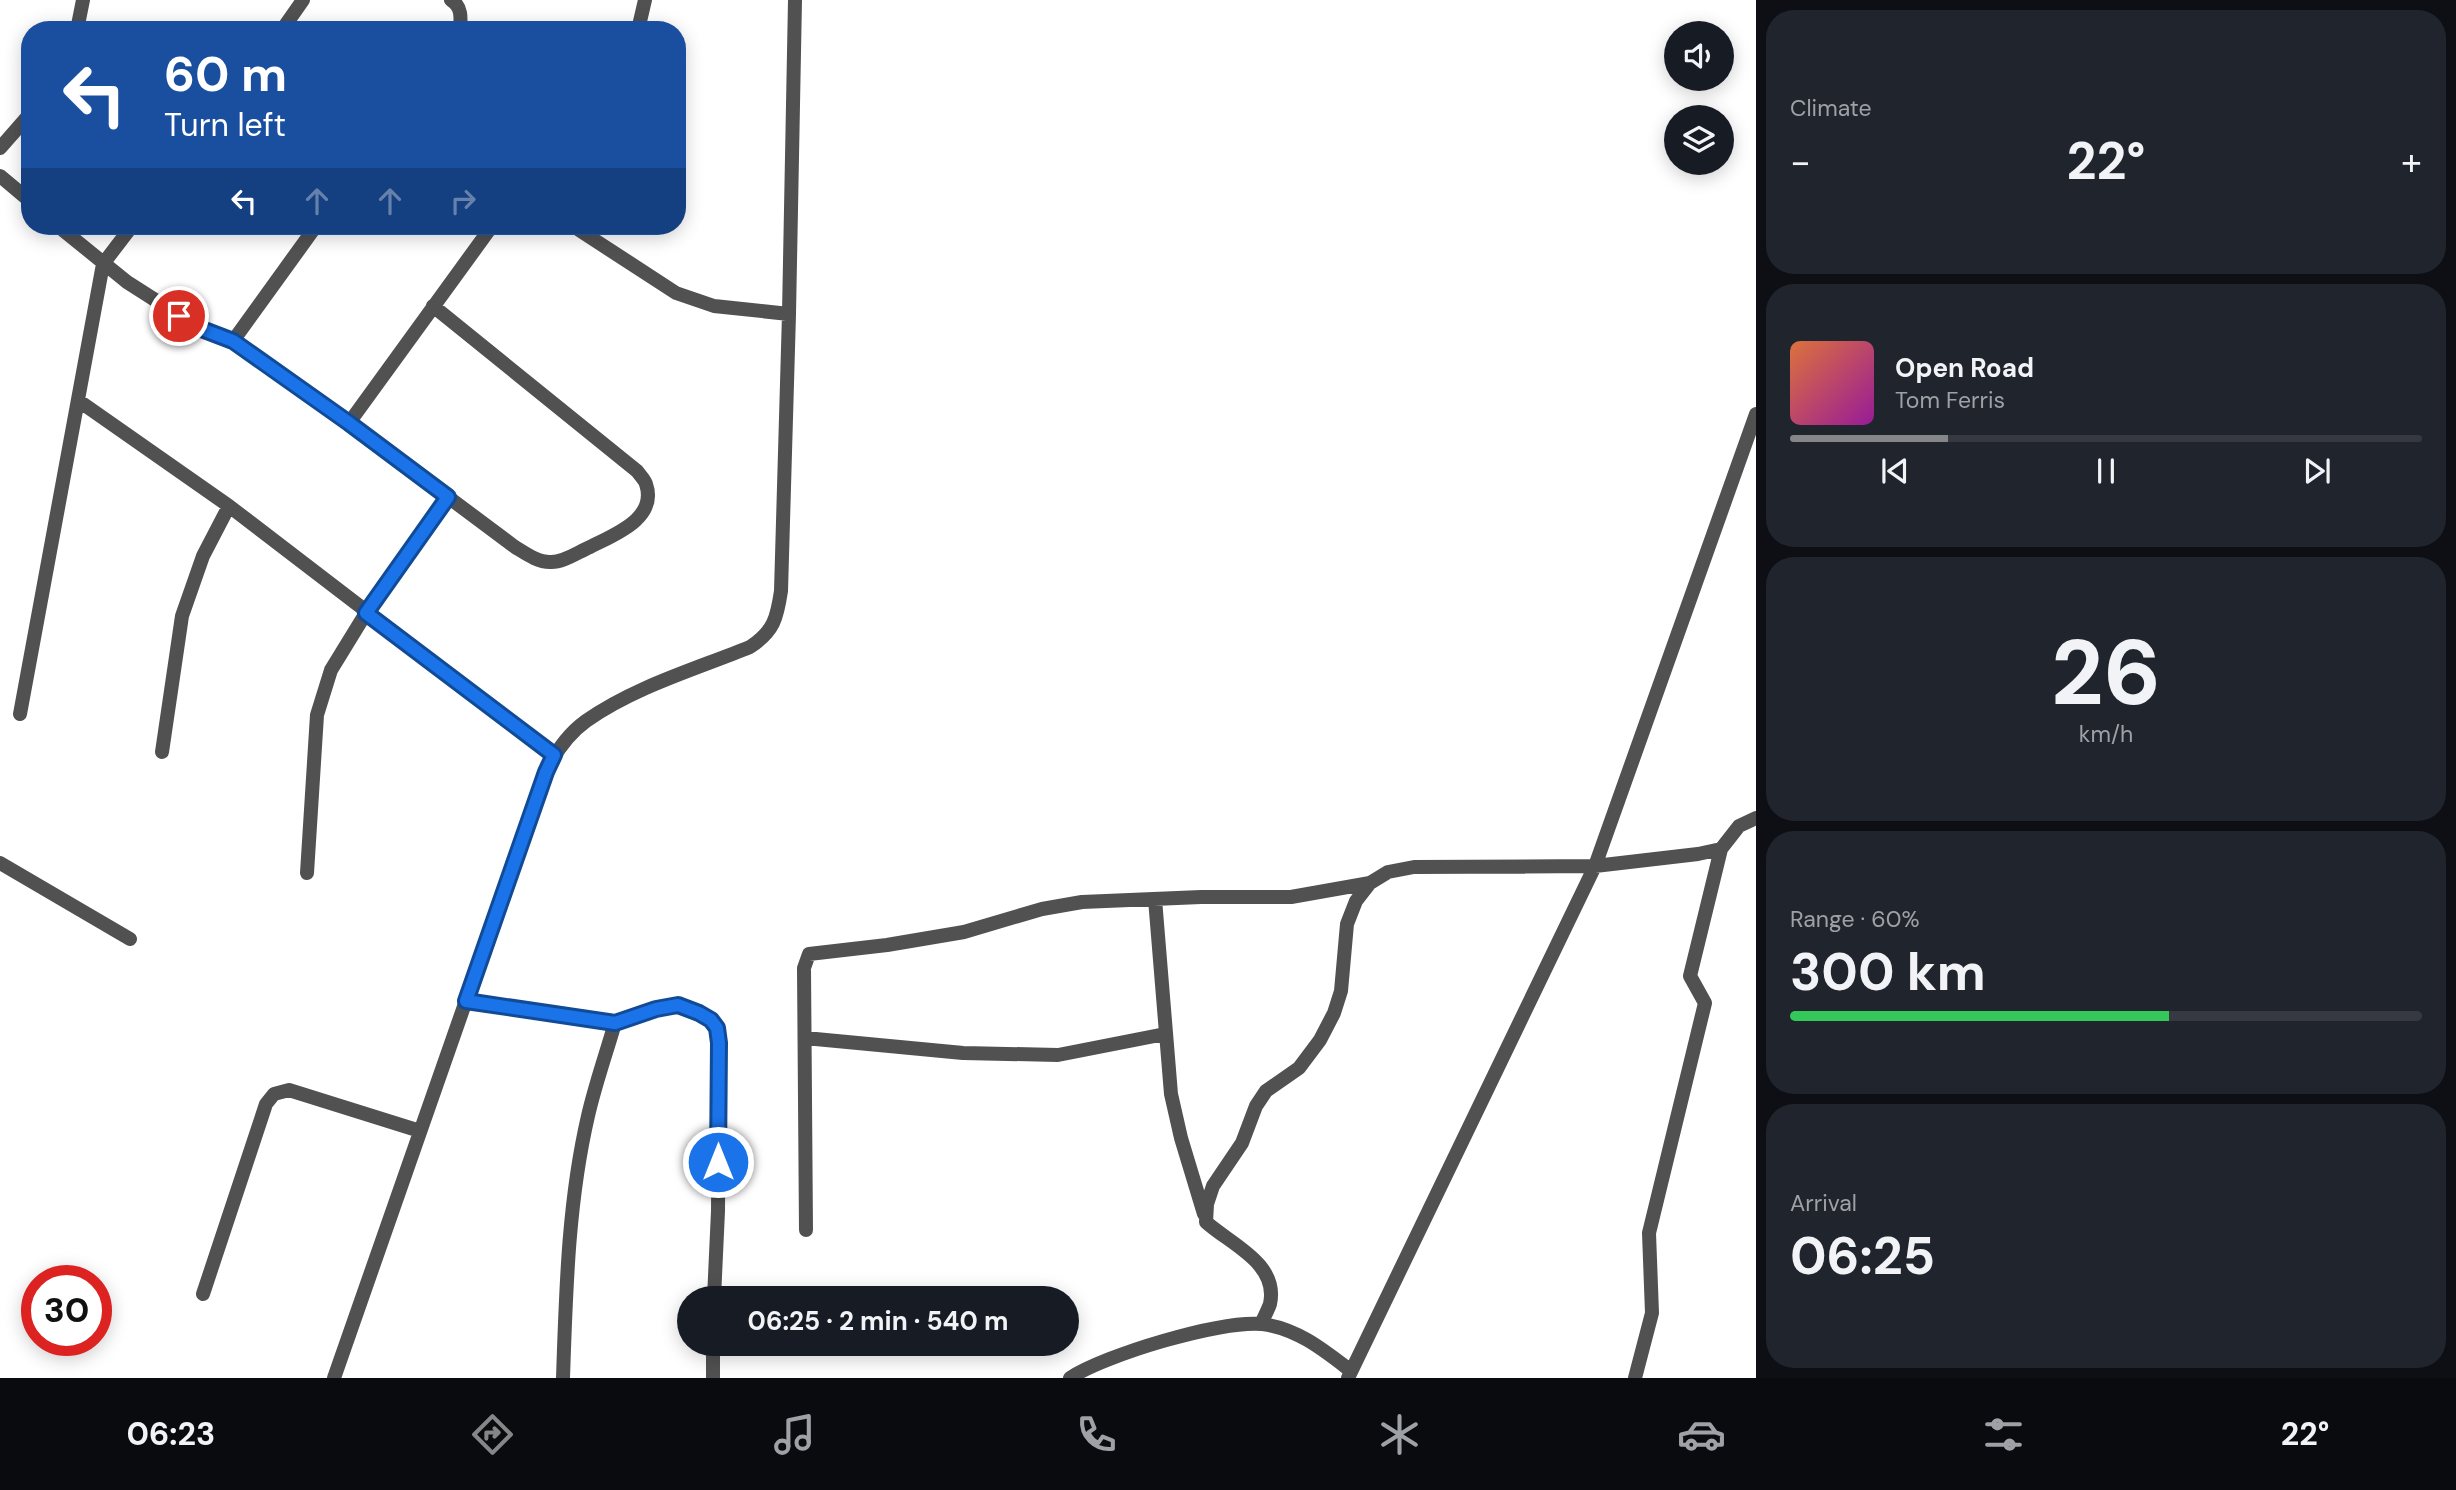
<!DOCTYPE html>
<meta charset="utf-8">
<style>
:root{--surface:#171b24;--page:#20242c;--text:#f1f3f6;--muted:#9ea1a6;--line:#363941;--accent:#858687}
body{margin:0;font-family:"DM Sans",sans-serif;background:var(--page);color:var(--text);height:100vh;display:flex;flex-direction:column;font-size:26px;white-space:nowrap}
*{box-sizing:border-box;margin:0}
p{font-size:23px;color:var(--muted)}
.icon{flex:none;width:38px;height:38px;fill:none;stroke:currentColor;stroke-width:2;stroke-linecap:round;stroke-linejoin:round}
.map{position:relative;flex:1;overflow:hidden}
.panel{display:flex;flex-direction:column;gap:10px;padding:10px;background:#0d0f14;width:700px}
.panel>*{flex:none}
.top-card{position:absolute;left:21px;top:21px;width:665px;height:214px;border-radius:28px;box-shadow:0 4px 18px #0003;background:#1a4fa0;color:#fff;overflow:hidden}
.controls{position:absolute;left:1664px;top:21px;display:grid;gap:14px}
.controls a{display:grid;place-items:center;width:70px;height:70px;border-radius:50%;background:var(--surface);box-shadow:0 4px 18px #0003;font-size:35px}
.speed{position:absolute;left:21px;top:1265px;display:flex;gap:14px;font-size:35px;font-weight:700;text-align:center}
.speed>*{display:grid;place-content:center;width:91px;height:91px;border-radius:50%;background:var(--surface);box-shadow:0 4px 18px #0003;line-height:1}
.speed .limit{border:10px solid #d22;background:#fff;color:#111}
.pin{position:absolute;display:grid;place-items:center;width:60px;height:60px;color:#fff;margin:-30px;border:4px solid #fff;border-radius:50%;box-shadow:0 2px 7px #0007}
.me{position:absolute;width:77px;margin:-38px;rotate:0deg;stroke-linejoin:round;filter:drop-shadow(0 0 5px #0008)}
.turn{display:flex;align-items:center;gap:24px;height:147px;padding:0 28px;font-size:32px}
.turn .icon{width:91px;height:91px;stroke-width:2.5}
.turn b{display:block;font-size:49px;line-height:60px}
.lanes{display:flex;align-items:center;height:66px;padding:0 28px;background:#0003;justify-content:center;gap:35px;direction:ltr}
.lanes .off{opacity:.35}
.big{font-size:52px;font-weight:700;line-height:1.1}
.panel .tile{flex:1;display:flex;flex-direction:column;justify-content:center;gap:10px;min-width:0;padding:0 24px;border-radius:28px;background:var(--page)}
.panel .dial{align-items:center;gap:0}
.dial b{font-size:91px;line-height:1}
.song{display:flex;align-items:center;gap:21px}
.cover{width:84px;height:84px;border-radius:10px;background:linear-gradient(135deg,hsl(20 70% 55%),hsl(300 70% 35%))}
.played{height:7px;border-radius:4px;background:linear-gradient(90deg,var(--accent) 25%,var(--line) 25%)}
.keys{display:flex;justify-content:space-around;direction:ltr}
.heat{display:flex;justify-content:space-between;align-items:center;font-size:38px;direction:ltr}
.charge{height:10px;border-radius:5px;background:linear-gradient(90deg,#34c759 60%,var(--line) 0)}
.trip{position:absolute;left:677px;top:1286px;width:402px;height:70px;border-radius:35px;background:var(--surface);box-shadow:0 4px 18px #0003;font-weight:700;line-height:70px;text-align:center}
.tab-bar{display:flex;height:112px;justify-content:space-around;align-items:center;background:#090b0e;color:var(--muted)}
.tab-bar .icon{width:49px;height:49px}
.tab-bar .on{color:var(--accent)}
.tab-bar b{font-size:32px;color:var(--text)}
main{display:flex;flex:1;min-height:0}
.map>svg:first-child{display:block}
</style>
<main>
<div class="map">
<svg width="1756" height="1378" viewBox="0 0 1756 1378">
<rect width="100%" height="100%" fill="#fff"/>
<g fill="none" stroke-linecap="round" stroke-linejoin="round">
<path stroke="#515151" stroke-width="14" d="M 451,0 C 462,6 461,18 460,30
M 77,30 L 83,0
M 282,30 L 303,0
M 638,30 L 645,0
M 0,148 L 30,114
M 0,176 L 30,201
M 58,226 L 127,282 L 199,328 L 233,341 L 349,423 L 515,547 C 525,553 537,562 550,562 C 563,563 578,552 590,547 C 613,535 658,519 646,484 C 645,480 640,475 637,471 L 433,306
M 573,226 L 676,293 L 714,306 L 789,314
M 233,341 L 316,226
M 79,401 L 229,506 L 554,755
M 349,423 L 492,226
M 20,714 L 103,264 L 132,226
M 162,752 L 182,616 L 203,556 L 229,506
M 0,863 L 130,939
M 307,873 L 317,715 L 331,670 L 366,613 L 448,497
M 1155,899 L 1171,1094 L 1181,1138 L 1204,1214
M 466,1001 L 615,1023 L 656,1008 L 678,1005 L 699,1013 L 711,1020 L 717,1029 L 719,1063 L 718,1211 L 714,1298
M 805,1038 L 963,1053 L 1058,1055 L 1165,1034
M 806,1230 L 804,968 L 809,954 L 887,945 L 964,932 L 1042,909 L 1082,902 L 1201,897 L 1291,897 L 1370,883
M 203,1294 L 266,1104 L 274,1094 L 289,1090 L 420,1131
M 1261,1324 C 1264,1317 1268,1310 1270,1304 C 1279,1263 1230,1244 1206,1222 L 1207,1204 L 1213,1186 L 1242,1143 L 1256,1106 L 1266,1091 L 1299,1068 L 1320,1040 L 1334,1013 L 1341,991 L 1347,924 L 1356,901 L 1370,883 L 1388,872 L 1414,867 L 1595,866 L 1698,854 L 1721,849 L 1739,826 L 1756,818
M 713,1344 L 713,1378
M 334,1378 L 546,772 C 555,753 568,734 586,721 C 634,687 696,669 750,647 C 774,631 777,618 781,591 L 789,314 L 795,0
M 563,1378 C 566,1291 568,1202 588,1116 C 595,1085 606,1054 615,1023
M 1070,1378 C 1105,1355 1220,1320 1262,1324 C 1297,1328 1325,1351 1351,1371
M 1348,1378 L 1595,866 L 1756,414
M 1635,1378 L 1652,1313 L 1649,1233 L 1705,1003 L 1690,976 L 1721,849"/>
</g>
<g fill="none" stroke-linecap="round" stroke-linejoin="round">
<defs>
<path id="route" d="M 179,316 L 199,328 L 233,341 L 349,423 L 448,497 L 366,613 L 554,755 L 546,772 L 466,1001 L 615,1023 L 656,1009 L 678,1005 L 699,1013 L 711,1020 L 717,1028 L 719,1043 L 718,1162"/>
</defs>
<use href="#route" stroke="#114b97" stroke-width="18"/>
<use href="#route" stroke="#1a73e8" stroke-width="12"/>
</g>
</svg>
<div class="controls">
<a><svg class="icon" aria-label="sound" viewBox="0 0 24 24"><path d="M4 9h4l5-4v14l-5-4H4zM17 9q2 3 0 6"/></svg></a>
<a><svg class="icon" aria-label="layers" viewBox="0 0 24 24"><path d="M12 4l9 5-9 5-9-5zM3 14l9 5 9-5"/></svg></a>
</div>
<div class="speed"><div class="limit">30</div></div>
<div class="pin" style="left:179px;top:316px;background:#d93025"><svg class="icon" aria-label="arrive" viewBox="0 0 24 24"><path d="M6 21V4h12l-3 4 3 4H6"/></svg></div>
<svg class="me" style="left:718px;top:1162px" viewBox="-20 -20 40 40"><circle r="17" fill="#1a73e8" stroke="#fff" stroke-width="3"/><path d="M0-11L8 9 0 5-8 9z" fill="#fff"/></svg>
<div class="trip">06:25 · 2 min · 540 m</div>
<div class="top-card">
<div class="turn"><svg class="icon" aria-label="left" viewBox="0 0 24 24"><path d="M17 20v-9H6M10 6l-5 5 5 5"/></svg><div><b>60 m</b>Turn left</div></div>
<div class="lanes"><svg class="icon" aria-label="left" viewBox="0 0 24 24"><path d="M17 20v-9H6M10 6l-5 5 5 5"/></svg><svg class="icon off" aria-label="ahead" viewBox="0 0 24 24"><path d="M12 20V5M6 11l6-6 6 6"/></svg><svg class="icon off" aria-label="ahead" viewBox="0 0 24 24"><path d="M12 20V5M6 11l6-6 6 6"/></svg><svg class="icon off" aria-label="right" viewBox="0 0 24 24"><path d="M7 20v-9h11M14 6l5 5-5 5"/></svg></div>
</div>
</div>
<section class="panel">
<div class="tile"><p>Climate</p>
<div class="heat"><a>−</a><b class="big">22°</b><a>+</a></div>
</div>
<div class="tile">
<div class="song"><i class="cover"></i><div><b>Open Road</b><p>Tom Ferris</p></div></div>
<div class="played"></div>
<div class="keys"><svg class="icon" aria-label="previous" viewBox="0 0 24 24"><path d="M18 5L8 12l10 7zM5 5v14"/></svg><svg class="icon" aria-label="pause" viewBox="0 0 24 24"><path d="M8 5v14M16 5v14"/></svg><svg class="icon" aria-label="next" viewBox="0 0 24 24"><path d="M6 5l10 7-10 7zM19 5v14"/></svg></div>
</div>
<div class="tile dial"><b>26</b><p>km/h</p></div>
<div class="tile"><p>Range · 60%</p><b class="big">300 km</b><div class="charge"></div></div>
<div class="tile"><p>Arrival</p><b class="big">06:25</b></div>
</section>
</main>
<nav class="tab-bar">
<b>06:23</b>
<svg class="icon on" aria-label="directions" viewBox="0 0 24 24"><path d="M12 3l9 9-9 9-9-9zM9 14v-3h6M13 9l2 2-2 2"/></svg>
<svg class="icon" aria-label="music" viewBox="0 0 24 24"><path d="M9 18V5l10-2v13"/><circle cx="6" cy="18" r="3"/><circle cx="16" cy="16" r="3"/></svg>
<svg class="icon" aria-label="phone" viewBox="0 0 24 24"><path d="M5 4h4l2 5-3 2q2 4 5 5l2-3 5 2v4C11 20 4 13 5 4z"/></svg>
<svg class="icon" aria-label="climate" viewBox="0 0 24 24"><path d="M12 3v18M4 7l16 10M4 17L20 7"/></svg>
<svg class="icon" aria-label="car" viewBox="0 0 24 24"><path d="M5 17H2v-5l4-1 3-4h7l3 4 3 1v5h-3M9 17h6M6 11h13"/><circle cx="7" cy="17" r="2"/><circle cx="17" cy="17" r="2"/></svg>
<svg class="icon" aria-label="filters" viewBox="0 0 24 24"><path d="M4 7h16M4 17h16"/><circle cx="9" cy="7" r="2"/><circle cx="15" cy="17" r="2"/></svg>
<b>22°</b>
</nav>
